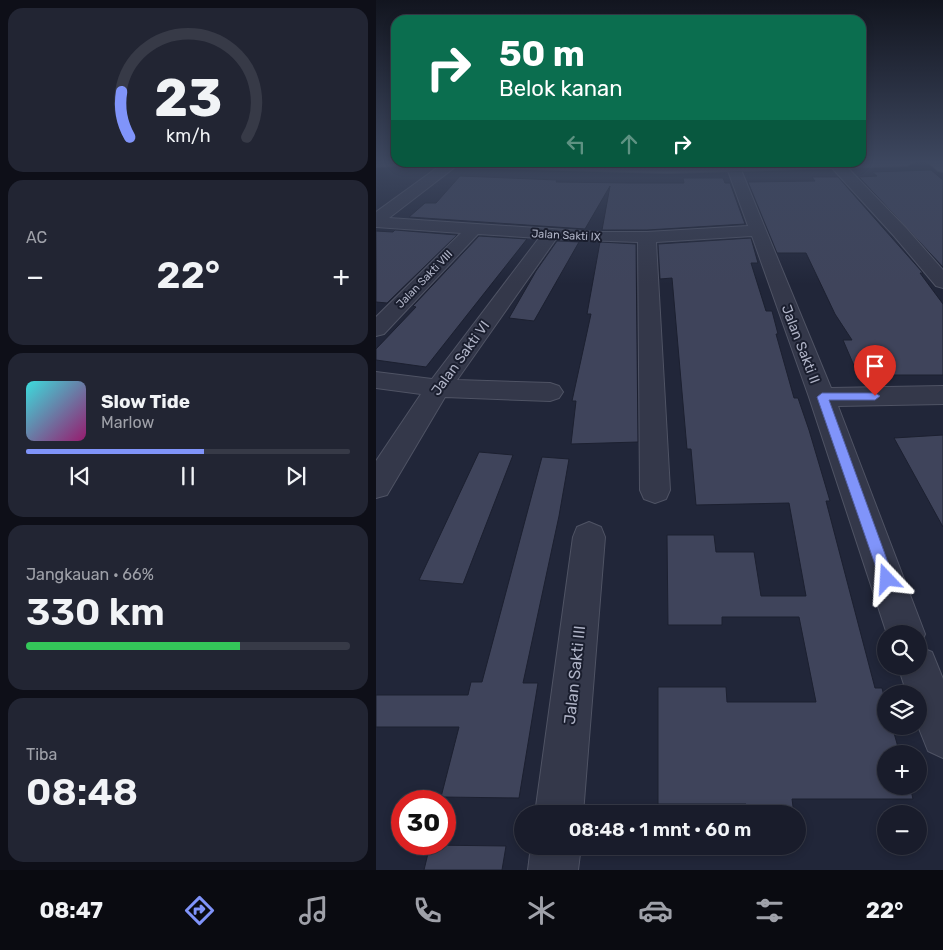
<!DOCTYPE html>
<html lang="id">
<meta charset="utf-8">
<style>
:root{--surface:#191c2b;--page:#222533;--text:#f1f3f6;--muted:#9fa1a9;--line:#373a47;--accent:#8094fa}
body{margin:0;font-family:Rubik,sans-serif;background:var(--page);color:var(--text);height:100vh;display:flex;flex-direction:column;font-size:19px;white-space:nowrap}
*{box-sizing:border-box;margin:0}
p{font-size:16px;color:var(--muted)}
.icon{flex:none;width:28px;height:28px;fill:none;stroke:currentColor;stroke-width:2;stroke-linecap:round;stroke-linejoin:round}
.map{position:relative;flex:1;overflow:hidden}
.sheet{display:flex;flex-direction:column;gap:8px;padding:8px;background:#0e0f18;width:376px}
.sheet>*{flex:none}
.banner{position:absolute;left:15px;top:15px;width:475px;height:152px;border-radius:15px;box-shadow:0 2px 8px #0003,0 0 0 1px var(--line);background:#0b6e4f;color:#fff;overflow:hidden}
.buttons{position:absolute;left:501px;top:625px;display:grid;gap:10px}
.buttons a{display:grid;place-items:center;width:50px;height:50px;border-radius:50%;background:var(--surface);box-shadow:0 2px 8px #0003,0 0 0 1px var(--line);font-size:25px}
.speed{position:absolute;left:15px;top:790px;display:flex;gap:10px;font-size:25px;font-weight:700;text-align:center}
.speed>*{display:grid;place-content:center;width:65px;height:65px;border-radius:50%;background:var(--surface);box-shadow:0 2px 8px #0003,0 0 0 1px var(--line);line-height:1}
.speed .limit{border:8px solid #d22;background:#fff;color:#111}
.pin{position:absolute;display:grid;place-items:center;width:42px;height:42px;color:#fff;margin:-51px -21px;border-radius:50% 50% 50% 0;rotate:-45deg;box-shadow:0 0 5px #0007}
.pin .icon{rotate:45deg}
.me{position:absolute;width:55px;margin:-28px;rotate:340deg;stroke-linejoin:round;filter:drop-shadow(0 0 4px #0008)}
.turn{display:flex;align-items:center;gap:18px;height:105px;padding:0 25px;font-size:22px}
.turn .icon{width:65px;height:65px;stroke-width:2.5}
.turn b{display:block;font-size:35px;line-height:42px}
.lanes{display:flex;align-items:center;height:48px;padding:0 25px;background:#0003;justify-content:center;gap:25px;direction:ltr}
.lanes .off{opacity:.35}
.big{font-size:38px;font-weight:600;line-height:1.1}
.sheet .widget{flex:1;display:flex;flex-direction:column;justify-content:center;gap:8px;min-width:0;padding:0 18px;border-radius:15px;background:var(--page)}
.sheet .dial{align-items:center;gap:0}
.dial svg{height:130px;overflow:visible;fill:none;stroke:var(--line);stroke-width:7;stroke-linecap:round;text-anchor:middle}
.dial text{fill:var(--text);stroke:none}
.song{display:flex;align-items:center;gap:15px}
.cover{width:60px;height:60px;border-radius:8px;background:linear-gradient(135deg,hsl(180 70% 55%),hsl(320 70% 35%))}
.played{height:5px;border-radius:2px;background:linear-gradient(90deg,var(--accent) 55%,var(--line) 55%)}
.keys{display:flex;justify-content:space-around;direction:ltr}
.heat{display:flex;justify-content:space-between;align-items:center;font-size:28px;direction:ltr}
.charge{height:8px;border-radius:4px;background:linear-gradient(90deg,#34c759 66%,var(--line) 0)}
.trip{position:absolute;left:138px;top:805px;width:292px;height:50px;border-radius:25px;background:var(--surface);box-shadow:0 2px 8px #0003,0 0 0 1px var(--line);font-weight:600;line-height:50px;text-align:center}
.tab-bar{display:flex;height:80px;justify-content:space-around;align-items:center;background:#0a0b11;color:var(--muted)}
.tab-bar .icon{width:35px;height:35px}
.tab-bar .active{color:var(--accent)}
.tab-bar b{font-size:22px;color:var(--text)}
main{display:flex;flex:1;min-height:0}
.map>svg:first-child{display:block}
</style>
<main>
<section class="sheet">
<div class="widget dial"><svg viewBox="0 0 100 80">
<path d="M14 69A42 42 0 1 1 86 69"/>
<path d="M14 69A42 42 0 0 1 9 41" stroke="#8094fa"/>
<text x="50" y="56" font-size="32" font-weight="700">23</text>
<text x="50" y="72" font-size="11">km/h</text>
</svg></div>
<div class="widget"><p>AC</p>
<div class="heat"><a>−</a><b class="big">22°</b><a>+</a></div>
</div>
<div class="widget">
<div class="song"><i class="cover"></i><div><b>Slow Tide</b><p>Marlow</p></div></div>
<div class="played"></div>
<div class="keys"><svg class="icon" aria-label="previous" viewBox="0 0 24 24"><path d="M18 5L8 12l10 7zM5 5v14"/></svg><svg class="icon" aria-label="pause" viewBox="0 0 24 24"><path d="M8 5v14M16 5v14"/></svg><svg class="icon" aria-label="next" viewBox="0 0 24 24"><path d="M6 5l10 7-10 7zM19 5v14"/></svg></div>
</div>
<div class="widget"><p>Jangkauan · 66%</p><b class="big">330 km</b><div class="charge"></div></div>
<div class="widget"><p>Tiba</p><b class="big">08:48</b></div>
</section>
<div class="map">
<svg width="567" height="870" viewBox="0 0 567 870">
<rect width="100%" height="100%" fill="#212639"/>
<path fill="#3f445b" stroke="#1c2030" d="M 555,170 L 567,180 L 567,267 L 483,177 L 501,176 L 496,172 Z
M 84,176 L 181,180 L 180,182 L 253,183 L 308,183 L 307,178 L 347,178 L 349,183 L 354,183 L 369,224 L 271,230 L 226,230 L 234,186 L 209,229 L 33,217 L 49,203 L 60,203 Z
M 436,177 L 462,177 L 547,273 L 544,273 L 567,304 L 567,375 L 482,375 L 467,340 L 476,340 L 459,314 L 430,253 L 401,253 L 372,182 L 439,181 Z
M 19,230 L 81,235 L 11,303 L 0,302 L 0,231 L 17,232 Z
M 103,236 L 151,239 L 50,367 L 0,360 L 0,349 L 40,307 L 37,306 Z
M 375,238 L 382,263 L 375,263 L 390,311 L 396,311 L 402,334 L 400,334 L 418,398 L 422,398 L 433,430 L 454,501 L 450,501 L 499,688 L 506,688 L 510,704 L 510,726 L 516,726 L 524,754 L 510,754 L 510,786 L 534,786 L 537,799 L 416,799 L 418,814 L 371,814 L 370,804 L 282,804 L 282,687 L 350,687 L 351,702 L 440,702 L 423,617 L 346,617 L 346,625 L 292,625 L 291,535 L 338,535 L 340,552 L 378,552 L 385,596 L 430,596 L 413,503 L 320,505 L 315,449 L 311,449 L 296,278 L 284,279 L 282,244 Z
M 181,241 L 203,242 L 158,321 L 133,318 L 160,271 Z
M 224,242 L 260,244 L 262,442 L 195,444 L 200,401 L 196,401 L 215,314 L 211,314 Z
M 567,435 L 567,527 L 518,438 Z
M 103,452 L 137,455 L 87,584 L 43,580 Z
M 166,457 L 193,459 L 183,516 L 147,683 L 162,683 L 143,798 L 65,797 L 83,727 L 0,727 L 0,695 L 92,695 L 95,682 L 106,682 Z
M 54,845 L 130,846 L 126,870 L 48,870 Z"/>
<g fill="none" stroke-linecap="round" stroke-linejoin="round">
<defs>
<path id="minor" d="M 69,162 L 83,164 L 13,218 L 220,232 L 271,232 L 372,226 L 351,168 L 353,165 L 363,165 L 455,388 L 567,386 L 567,404 L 462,406 L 549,634 L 544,647 L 556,652 L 567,679 L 567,758 L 552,751 L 542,726 L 542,694 L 531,694 L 522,666 L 542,666 L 542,634 L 511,634 L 433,397 L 376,236 L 280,242 L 294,490 L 290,499 L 279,503 L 268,499 L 264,490 L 262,242 L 180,239 L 81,380 L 174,383 L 183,386 L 187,392 L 183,398 L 174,401 L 69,397 L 11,495 L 0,498 L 0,461 L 45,394 L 0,388 L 0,372 L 56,379 L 163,238 L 102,234 L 8,334 L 0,336 L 0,317 L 85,233 L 0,227 L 0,212 Z
M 456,162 L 466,162 L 530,228 L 567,270 L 567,288 L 560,286 L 518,236 L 456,168 L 454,165 Z
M 213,522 L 225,527 L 229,537 L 207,814 L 159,814 L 197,537 L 201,527 Z
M 155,846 L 205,846 L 202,870 L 152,870 Z"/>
<path id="major" d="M 0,162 L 26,162 L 20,166 L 0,167 Z
M 37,162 L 203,162 L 291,165 L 538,162 L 531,166 L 291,173 L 43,166 Z
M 552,162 L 567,162 L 567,172 L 562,171 Z"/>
</defs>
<use href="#minor" stroke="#4f5364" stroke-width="2"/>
<use href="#major" stroke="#3e4153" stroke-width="2"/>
<use href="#minor" fill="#34384a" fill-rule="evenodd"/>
<use href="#major" fill="#52576a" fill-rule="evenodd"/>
</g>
<linearGradient id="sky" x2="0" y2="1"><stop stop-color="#12151f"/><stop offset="0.57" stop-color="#3d475f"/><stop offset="1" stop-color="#3d475f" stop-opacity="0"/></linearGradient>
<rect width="567" height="284" fill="url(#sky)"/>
<path fill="#8094fa" stroke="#5360a2" d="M 446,393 L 499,393 L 504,396 L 499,400 L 453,400 L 518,579 L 516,584 L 511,586 L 506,584 L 504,579 L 441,397 Z"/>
<g text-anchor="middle" stroke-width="4" stroke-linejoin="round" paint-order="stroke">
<g font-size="11" fill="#afb3c6" stroke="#1a1e2e">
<text transform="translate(190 235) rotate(3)" y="4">Jalan Sakti IX</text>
<text transform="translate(48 279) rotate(-46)" y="4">Jalan Sakti VIII</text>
</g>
<g font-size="14" fill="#afb3c6" stroke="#1a1e2e">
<text transform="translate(425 344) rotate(69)" y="5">Jalan Sakti II</text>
<text transform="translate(84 358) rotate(-54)" y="5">Jalan Sakti VI</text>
</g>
<g font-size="16" fill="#afb3c6" stroke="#1a1e2e">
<text transform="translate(198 675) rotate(-84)" y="6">Jalan Sakti III</text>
</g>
</g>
</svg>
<div class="buttons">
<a><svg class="icon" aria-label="search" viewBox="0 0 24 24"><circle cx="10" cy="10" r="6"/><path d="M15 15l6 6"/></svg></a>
<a><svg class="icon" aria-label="layers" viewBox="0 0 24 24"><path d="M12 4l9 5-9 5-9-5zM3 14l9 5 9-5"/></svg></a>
<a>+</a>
<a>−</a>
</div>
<div class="speed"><div class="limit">30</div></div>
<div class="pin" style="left:499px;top:396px;background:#d93025"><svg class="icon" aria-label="arrive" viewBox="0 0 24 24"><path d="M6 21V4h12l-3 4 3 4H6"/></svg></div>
<svg class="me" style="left:511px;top:579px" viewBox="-20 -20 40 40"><path d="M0-17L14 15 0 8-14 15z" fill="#8094fa" stroke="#fff" stroke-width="4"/></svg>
<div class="trip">08:48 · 1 mnt · 60 m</div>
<div class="banner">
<div class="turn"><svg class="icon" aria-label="right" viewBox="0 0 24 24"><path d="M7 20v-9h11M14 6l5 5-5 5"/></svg><div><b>50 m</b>Belok kanan</div></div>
<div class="lanes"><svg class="icon off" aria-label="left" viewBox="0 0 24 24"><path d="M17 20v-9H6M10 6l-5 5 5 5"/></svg><svg class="icon off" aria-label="ahead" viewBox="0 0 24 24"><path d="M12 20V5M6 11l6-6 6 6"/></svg><svg class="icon" aria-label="right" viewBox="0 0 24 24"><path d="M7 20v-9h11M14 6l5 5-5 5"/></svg></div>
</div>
</div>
</main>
<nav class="tab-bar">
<b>08:47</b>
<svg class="icon active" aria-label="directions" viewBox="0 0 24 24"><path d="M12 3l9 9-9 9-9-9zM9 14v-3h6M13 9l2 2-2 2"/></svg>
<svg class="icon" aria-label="music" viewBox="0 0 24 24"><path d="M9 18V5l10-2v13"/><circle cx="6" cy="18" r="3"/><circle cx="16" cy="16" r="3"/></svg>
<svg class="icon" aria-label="phone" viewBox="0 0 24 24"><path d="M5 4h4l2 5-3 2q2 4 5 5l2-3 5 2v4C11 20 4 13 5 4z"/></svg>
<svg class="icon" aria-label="climate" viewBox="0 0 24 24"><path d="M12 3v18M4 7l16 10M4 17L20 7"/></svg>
<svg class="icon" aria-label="car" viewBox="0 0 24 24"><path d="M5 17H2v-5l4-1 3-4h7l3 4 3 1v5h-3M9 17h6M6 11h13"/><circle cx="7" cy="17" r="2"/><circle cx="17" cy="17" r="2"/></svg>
<svg class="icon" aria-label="filters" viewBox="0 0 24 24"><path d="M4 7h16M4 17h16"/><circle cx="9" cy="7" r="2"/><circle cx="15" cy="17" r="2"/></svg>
<b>22°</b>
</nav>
